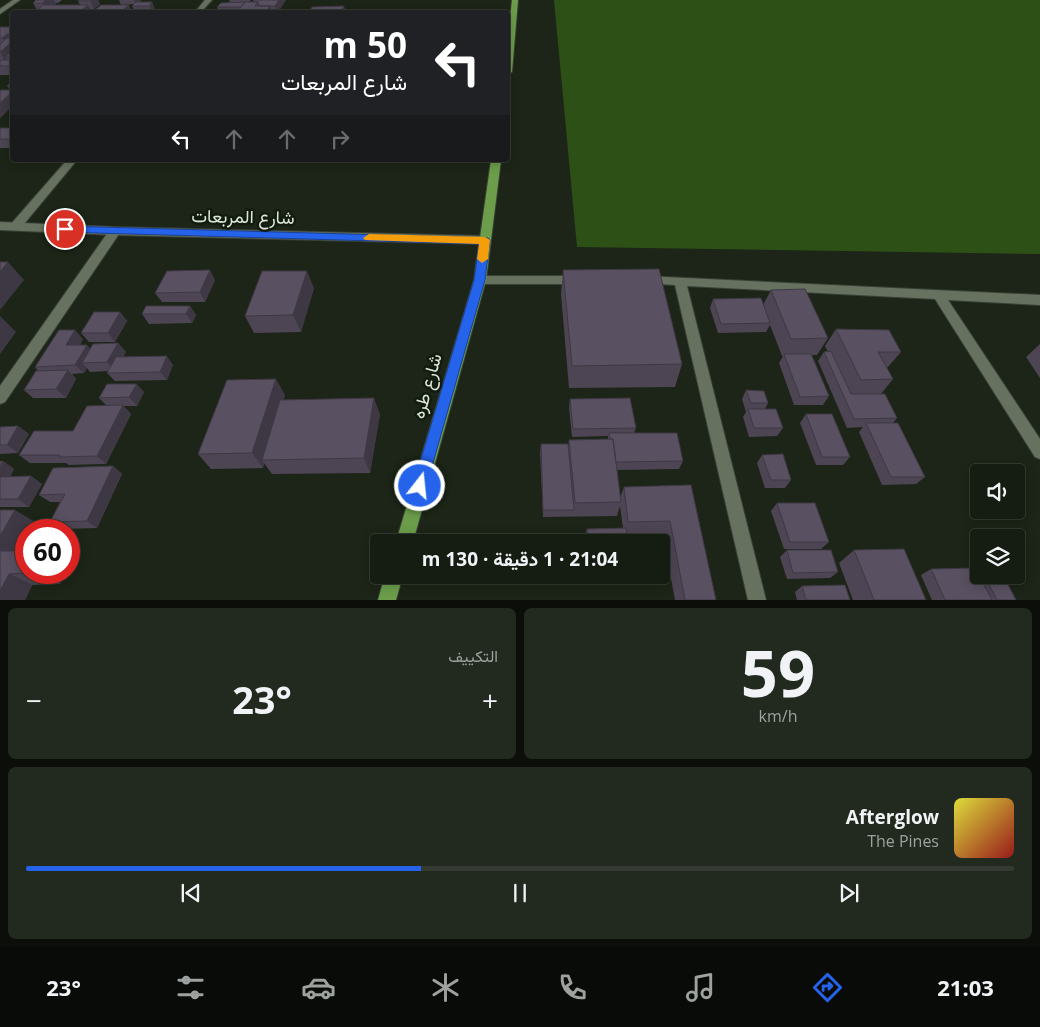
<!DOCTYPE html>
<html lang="ar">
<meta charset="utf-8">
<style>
:root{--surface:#151c11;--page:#22291f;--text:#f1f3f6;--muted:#9da19f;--line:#343a31;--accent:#2563eb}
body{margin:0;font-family:"Open Sans",Vazirmatn,sans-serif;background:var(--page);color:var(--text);direction:rtl;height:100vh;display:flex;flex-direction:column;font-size:19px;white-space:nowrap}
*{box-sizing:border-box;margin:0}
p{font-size:16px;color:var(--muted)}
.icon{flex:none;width:28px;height:28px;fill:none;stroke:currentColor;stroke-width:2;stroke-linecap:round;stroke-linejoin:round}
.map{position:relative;height:600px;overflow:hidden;direction:ltr}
.side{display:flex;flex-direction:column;gap:8px;padding:8px;background:#0c0f09;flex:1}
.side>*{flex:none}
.top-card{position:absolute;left:10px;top:10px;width:500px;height:152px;border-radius:5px;box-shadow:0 2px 12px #0003,0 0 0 1px var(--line);direction:rtl;background:#202124;color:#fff;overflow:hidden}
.tools{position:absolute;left:970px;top:464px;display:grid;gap:10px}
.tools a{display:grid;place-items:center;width:55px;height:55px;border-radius:5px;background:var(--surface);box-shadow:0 2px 12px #0003,0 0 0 1px var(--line);font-size:25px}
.speed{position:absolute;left:15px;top:519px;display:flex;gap:10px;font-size:25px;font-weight:700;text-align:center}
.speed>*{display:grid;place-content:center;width:65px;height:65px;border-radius:50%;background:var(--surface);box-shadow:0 2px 12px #0003,0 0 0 1px var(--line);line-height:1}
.speed .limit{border:8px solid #d22;background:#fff;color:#111}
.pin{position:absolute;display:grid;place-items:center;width:42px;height:42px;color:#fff;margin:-21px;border:2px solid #fff;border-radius:50%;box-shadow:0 1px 5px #0007}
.me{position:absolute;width:55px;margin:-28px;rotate:16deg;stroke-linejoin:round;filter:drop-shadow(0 0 4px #0008)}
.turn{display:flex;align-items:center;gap:18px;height:105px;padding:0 20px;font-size:22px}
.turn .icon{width:65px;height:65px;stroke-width:2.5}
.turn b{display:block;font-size:35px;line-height:42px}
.lanes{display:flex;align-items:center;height:48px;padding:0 20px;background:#0003;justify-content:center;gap:25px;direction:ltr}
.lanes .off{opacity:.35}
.big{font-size:38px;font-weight:700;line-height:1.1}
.side .tile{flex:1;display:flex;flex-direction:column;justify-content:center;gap:8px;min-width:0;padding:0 18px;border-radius:8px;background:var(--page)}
.side .dial{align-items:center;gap:0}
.dial b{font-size:65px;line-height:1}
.song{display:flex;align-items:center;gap:15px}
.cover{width:60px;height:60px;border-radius:8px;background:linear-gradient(135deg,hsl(60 70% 55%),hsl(0 70% 35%))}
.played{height:5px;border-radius:2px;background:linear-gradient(90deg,var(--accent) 40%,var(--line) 40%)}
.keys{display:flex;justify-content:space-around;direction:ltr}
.heat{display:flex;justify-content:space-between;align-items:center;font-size:28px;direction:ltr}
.side .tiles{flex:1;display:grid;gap:8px;grid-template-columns:1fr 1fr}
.tile:last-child{grid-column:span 2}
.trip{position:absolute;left:370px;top:534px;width:300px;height:50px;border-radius:5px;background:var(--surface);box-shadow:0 2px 12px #0003,0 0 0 1px var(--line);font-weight:700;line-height:50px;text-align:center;direction:rtl}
.menu{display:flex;height:80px;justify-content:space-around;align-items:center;background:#080b07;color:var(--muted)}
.menu .icon{width:35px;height:35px}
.menu .current{color:var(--accent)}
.menu b{font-size:22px;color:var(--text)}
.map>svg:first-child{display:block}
</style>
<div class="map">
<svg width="1040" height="600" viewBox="0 0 1040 600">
<rect width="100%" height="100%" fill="#1c2517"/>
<path fill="#2d5017" d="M 554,0 L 1040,0 L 1040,254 L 577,247 Z"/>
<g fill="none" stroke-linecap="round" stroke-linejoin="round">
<defs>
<path id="street" d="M 13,0 L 20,0 L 0,14 L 0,9 Z
M 205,0 L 212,0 L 201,12 L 195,12 Z
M 67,160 L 77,160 L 19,230 L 11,230 L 9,227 L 11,224 Z
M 115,227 L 119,228 L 121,231 L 119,234 L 5,402 L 0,404 L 0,386 L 111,228 Z
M 480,276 L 577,276 L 583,280 L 577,284 L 480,284 L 474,280 Z
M 645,276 L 1040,295 L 1040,305 L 948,300 L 1040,439 L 1040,459 L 1035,457 L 935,299 L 687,286 L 766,600 L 748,600 L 675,285 L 641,283 L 639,280 L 641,277 Z"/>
<path id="secondary" d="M 0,222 L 115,227 L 485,236 L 491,240 L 485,244 L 115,235 L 0,230 Z"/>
<path id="primary" d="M 512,0 L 518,0 L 512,72 L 508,74 L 508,39 Z
M 491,160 L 501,160 L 486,280 L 413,542 L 396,542 L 474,280 Z
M 385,575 L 403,575 L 396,600 L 378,600 Z"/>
</defs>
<use href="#street" stroke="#3a4137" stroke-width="2"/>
<use href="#secondary" stroke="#3a4137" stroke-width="2"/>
<use href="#primary" stroke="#3a4137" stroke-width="2"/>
<use href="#street" fill="#667160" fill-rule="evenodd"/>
<use href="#secondary" fill="#667160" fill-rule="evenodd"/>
<use href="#primary" fill="#6b9d4a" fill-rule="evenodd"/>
</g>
<path fill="#4d4553" d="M 36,0 L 62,0 L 58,3 L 55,3 L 56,4 L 54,5 L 80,5 L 78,1 L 80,0 L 98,0 L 100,4 L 94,9 L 91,9 L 92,12 L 132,12 L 37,12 L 36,11 L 37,10 L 33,3 Z
M 119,0 L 141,0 L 139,2 L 152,2 L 155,10 L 153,12 L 135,12 L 132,6 L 134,4 L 121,5 Z
M 229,0 L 251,0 L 249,2 L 286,0 L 278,12 L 213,12 L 219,12 L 217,7 L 230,2 Z
M 0,27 L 12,27 L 12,75 L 0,75 Z
M 12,81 L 12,106 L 0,118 L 0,91 L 10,90 L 7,86 Z
M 12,128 L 12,148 L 0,148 L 0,139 Z
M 563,270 L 682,364 L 675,387 L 569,388 L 561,294 Z
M 215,280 L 205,302 L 162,302 L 155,293 Z
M 314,288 L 301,332 L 254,333 L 245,316 Z
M 771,290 L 828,338 L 817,355 L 812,355 L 829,396 L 823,405 L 794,405 L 779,363 L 783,356 L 782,356 L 770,325 L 766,332 L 718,333 L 710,308 L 713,299 L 763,305 Z
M 190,306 L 196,315 L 192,323 L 149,324 L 142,314 Z
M 120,312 L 127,321 L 115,342 L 89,342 L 81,333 Z
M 836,329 L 901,352 L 887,368 L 893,379 L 881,394 L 897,418 L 893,423 L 925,477 L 916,484 L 882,485 L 859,432 L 863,427 L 847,428 L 818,361 L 824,352 L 828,352 L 825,346 Z
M 83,339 L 80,345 L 87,345 L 90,349 L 118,343 L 126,352 L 123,357 L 173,365 L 167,380 L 115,381 L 107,373 L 108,371 L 90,372 L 87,368 L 84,373 L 72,374 L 76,379 L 66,398 L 33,398 L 24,390 L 38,371 L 35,367 Z
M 1040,344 L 1040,378 L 1026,357 Z
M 746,390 L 768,403 L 765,409 L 783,428 L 777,436 L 749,437 L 743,417 L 746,412 L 742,399 Z
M 144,392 L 137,406 L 123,406 L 131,414 L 106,464 L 69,465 L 66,463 L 30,463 L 19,455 L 73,431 L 107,406 L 99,398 Z
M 285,395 L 283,400 L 380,414 L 370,473 L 272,474 L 264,463 L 263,468 L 211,469 L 198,454 Z
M 570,399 L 636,428 L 634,433 L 683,461 L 679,469 L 617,470 L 620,498 L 624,487 L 691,485 L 716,600 L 675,600 L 663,535 L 627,535 L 628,542 L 586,542 L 585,536 L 587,529 L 623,528 L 620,506 L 617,516 L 543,517 L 540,453 L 541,444 L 568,447 L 569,440 L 608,439 L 608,436 L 572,437 L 569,408 Z
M 806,414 L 850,457 L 843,465 L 816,465 L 800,423 Z
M 18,426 L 29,434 L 18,453 L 0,454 L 0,427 Z
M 762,455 L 791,480 L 785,488 L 765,488 L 757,463 Z
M 0,461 L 3,461 L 14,469 L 10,477 L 31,476 L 42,484 L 29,507 L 0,507 Z
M 113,466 L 122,474 L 97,528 L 61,529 L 50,522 L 60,502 L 50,502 L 39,495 Z
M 777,503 L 829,542 L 821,549 L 784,549 L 771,511 Z
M 0,510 L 37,523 L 26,530 L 26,543 L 22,551 L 65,572 L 60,584 L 32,585 L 25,600 L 0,600 Z
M 787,550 L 838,572 L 830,578 L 787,579 L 780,557 Z
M 854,550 L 926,600 L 853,600 L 839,563 Z
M 979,564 L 979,575 L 1003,575 L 1016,600 L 932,600 L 921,575 L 931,569 L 972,568 Z
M 802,586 L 850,600 L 797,600 L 795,592 Z"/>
<path fill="#3e3844" d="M 46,0 L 54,0 L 56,4 L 47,11 L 42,3 Z
M 92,0 L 98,0 L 100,4 L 94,9 L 90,1 Z
M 134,0 L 141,0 L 136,4 Z
M 279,0 L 286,0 L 278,12 L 277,12 L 275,6 Z
M 152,2 L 155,10 L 153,12 L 152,12 L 149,6 Z
M 88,5 L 92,12 L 83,12 L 82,10 Z
M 129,5 L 132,12 L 120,12 Z
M 270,6 L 272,12 L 266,12 Z
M 344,6 L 346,12 L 341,12 Z
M 7,34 L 12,42 L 12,55 L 5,57 L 7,60 L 5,61 L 0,52 L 7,46 L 2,38 Z
M 12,63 L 12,71 L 9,66 Z
M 12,92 L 12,106 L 0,118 L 0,103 Z
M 8,262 L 24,280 L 0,310 L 0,272 Z
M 210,270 L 215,280 L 205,302 L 200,292 Z
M 307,271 L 314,288 L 301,332 L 293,315 Z
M 190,306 L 196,315 L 192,323 L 186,314 Z
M 120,312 L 127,321 L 115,342 L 108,333 Z
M 0,316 L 16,332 L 0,354 Z
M 75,330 L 83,339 L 74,354 L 66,345 Z
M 118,343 L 126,352 L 115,371 L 107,362 Z
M 87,345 L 95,354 L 82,363 L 87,368 L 84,373 L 75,365 Z
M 167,356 L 173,365 L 167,380 L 160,372 Z
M 68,370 L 76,379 L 66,398 L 56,389 Z
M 276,379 L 285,395 L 266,459 L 262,460 L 264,463 L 263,468 L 252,453 Z
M 137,384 L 144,392 L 137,406 L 129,397 Z
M 374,398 L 380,414 L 370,473 L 364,458 Z
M 123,405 L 131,414 L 106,464 L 97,456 Z
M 18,426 L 29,434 L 18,453 L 7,445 Z
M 3,461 L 14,469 L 0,493 L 0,466 Z
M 113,466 L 122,474 L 97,528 L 87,521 Z
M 31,476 L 42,484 L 29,507 L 18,499 Z
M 15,510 L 37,523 L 33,530 L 26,530 L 26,543 L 10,574 L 32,585 L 25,600 L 0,600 L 0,536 Z
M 37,572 L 65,572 L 60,584 Z"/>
<path fill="#595061" stroke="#3e3844" d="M 36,0 L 46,0 L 42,3 L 33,3 Z
M 80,0 L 92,0 L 90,1 L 78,1 Z
M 254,0 L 279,0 L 275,6 L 259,6 L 258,2 L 253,2 Z
M 136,2 L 152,2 L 149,6 L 132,6 Z
M 245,2 L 258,2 L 255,6 L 270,6 L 266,12 L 237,12 Z
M 245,2 L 241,7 L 217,7 L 221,3 Z
M 43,5 L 88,5 L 82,10 L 36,11 Z
M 101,5 L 129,5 L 120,12 L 92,12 Z
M 344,6 L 341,12 L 309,12 L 312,7 Z
M 283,10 L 304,10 L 302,12 L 282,12 Z
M 0,27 L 12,27 L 12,34 L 7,34 L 2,38 L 0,38 Z
M 7,38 L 12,38 L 12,42 L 0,52 L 0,44 Z
M 12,51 L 12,57 L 5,57 Z
M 2,60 L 12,60 L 12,63 L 9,66 L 0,66 L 0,61 Z
M 12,81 L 12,86 L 7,86 Z
M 1,90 L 12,90 L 12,92 L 0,103 L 0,91 Z
M 0,128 L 12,128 L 12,139 L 0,139 Z
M 0,262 L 8,262 L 0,272 Z
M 659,269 L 682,364 L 572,366 L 563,270 Z
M 210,270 L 200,292 L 155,293 L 167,271 Z
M 262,271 L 307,271 L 293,315 L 245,316 Z
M 805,289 L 828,338 L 791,339 L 771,290 Z
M 761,298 L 770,323 L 721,324 L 713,299 Z
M 146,306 L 190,306 L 186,314 L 142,314 Z
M 94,312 L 120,312 L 108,333 L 81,333 Z
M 836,329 L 889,330 L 901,352 L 878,352 L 893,379 L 861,380 Z
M 59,330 L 75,330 L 66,345 L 87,345 L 75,365 L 35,367 Z
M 118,343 L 107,362 L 82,363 L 93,344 Z
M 831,351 L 851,394 L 885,394 L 897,418 L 854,419 L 824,352 Z
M 784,354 L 811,354 L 829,396 L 800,397 Z
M 167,356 L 160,372 L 107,373 L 116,357 Z
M 68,370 L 56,389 L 24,390 L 36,371 Z
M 276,379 L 252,453 L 198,454 L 227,380 Z
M 107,384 L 137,384 L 129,397 L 99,398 Z
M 746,390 L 764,391 L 768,403 L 751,403 Z
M 374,398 L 364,458 L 262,460 L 280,400 Z
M 630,398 L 636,428 L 573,429 L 570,399 Z
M 123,405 L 97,456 L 59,457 L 60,455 L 19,455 L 34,431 L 73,431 L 87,406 Z
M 748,409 L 776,409 L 783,428 L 754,428 Z
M 806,414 L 832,414 L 850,457 L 822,457 Z
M 866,423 L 898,423 L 925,477 L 891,477 Z
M 18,426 L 7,445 L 0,445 L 0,427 Z
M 609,433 L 677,433 L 683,461 L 616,462 L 613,439 L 610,439 Z
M 613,439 L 621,502 L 575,503 L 569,440 Z
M 541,444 L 568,444 L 574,510 L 543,510 Z
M 783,454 L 791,480 L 771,480 L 762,455 Z
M 113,466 L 87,521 L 50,522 L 65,494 L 39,495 L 53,468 Z
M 31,476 L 18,499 L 0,499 L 0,477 Z
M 691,485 L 716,600 L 685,600 L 670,521 L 628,522 L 624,487 Z
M 777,503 L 815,503 L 829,542 L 790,542 Z
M 0,510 L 15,510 L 0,536 Z
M 626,528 L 628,542 L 588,542 L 587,529 Z
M 904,549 L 926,600 L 874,600 L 854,550 Z
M 787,550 L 831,550 L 838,572 L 793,573 Z
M 0,551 L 26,551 L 26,572 L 37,572 L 9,574 L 0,591 Z
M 975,568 L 992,600 L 945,600 L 931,569 Z
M 984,575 L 1003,575 L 1016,600 L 997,600 Z
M 845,585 L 850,600 L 806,600 L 802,586 Z"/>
<path fill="#2563eb" stroke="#184099" d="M 65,226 L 488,238 L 490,240 L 485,280 L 425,491 L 420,493 L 415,491 L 413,486 L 474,280 L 479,244 L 62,232 L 60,229 Z"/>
<path fill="#f59e0b" d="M 369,234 L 485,237 L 490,240 L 488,259 L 482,263 L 477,259 L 479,244 L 365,240 L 363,238 Z"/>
<g text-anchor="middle" stroke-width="5" stroke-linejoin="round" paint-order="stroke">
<g font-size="18" fill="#dde4da" stroke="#121c0e">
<text transform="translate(243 217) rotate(1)" y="6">شارع المربعات</text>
<text transform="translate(427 386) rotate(-74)" y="6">شارع طره</text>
</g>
</g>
</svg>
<div class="tools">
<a><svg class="icon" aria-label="sound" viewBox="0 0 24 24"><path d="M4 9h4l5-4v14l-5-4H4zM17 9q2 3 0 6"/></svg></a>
<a><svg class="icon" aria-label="layers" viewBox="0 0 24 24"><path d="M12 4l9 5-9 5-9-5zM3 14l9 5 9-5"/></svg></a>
</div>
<div class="speed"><div class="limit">60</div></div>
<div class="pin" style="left:65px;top:229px;background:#d93025"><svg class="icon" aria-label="arrive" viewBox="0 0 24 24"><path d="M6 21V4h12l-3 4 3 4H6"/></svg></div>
<svg class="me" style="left:420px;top:486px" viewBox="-20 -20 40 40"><circle r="17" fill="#2563eb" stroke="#fff" stroke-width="3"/><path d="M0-11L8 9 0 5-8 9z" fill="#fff"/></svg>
<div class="trip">21:04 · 1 دقيقة · 130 m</div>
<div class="top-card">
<div class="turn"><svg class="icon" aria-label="left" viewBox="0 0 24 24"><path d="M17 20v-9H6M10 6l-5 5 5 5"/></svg><div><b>50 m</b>شارع المربعات</div></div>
<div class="lanes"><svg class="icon" aria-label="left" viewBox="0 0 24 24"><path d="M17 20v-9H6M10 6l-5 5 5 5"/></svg><svg class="icon off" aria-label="ahead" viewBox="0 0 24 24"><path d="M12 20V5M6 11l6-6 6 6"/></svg><svg class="icon off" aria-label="ahead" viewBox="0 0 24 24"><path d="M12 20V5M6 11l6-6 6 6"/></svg><svg class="icon off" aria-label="right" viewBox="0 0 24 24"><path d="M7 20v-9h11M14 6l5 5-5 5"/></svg></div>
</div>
</div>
<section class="side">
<div class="tiles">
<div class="tile dial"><b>59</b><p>km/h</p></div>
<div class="tile"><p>التكييف</p>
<div class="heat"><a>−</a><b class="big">23°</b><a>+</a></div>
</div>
<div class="tile">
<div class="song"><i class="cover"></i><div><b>Afterglow</b><p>The Pines</p></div></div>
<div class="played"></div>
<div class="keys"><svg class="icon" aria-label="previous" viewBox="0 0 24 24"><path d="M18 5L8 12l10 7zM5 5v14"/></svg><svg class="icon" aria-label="pause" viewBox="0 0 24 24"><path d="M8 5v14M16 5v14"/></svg><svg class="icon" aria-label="next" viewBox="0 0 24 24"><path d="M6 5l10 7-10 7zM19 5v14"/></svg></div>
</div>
</div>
</section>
<nav class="menu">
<b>21:03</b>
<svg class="icon current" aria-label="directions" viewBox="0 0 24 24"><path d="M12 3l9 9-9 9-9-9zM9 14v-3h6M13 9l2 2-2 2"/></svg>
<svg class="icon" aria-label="music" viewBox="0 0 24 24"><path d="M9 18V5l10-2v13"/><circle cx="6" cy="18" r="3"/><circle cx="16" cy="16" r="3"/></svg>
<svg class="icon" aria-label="phone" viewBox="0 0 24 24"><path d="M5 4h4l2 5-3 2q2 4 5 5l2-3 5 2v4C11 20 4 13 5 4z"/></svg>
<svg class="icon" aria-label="climate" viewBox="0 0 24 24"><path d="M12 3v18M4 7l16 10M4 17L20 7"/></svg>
<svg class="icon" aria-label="car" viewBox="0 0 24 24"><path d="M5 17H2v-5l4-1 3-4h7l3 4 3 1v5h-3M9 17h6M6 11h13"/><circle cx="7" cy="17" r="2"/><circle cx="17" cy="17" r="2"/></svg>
<svg class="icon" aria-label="filters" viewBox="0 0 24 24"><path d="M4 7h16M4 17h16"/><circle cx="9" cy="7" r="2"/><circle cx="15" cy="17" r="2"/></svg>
<b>23°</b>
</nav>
